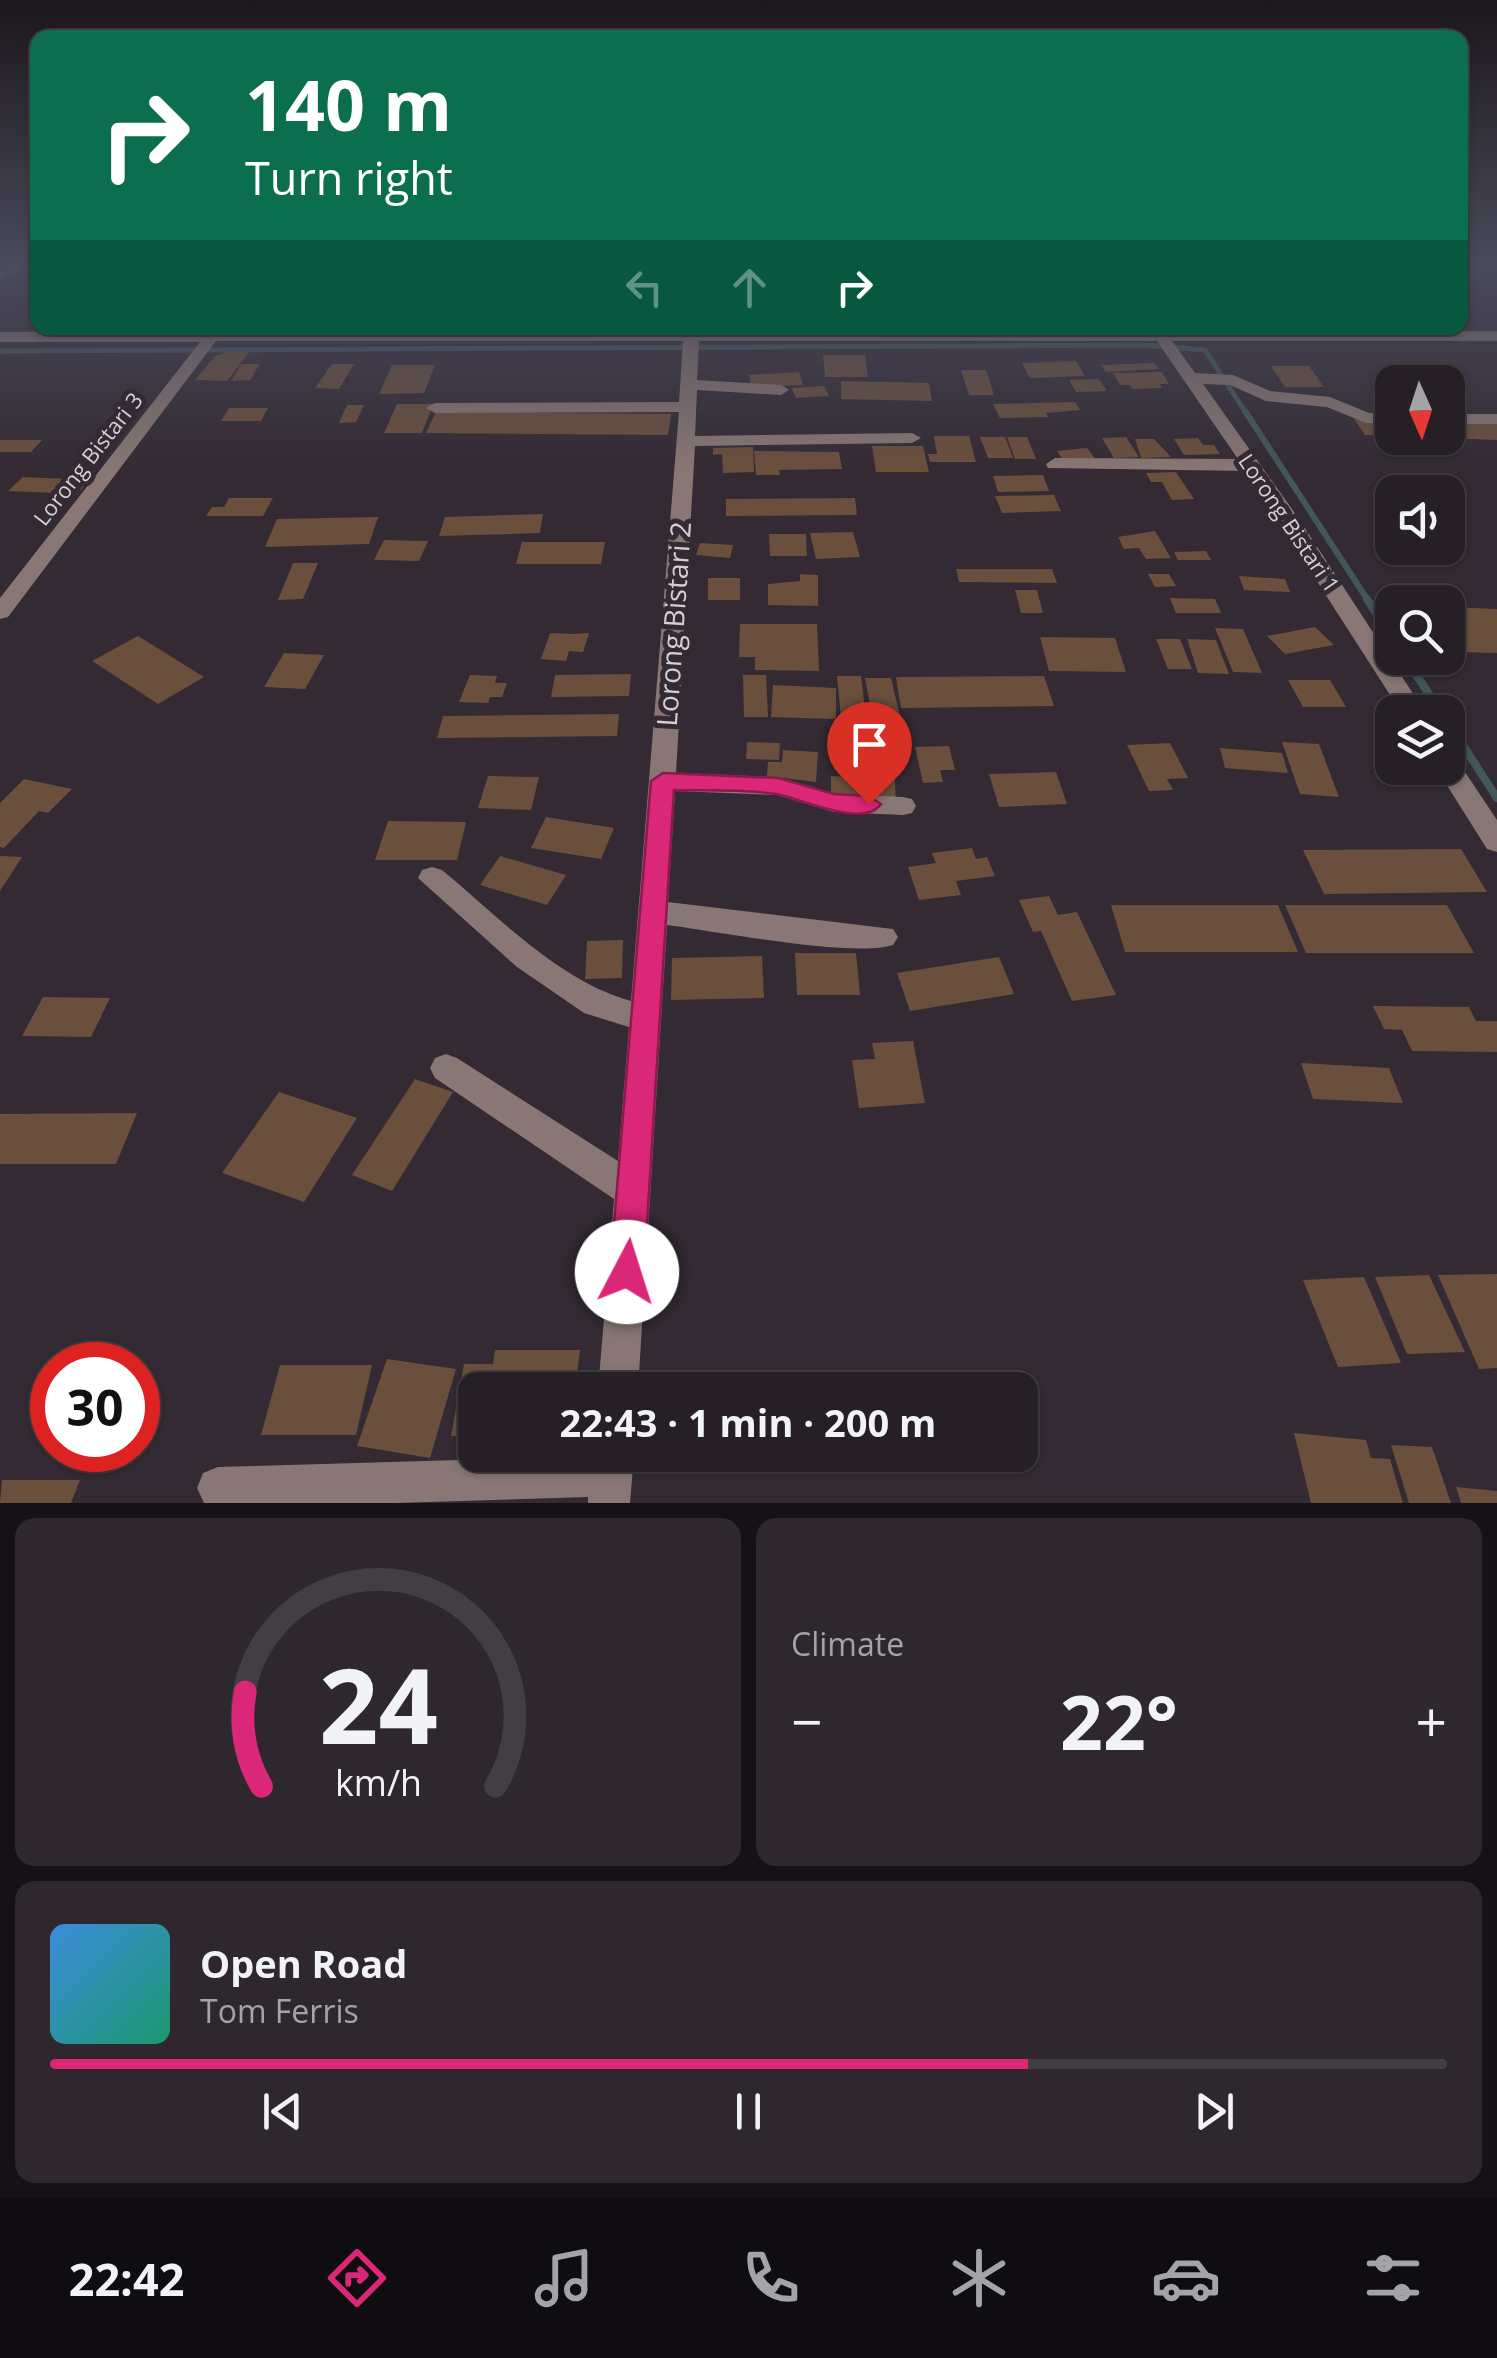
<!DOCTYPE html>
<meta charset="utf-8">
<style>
:root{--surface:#262026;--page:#2e282e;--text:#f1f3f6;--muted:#a4a3a7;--line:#423e43;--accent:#db2777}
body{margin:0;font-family:"Open Sans",sans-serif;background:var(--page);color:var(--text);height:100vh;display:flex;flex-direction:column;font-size:38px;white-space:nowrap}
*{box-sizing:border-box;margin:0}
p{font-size:32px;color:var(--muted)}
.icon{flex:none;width:55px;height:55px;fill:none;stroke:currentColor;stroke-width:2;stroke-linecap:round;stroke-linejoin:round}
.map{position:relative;height:1503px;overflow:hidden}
.panel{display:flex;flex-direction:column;gap:15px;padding:15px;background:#151215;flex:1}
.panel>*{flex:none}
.banner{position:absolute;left:30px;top:30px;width:1438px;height:305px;border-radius:20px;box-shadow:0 2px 8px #0004,0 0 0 2px var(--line);background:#0b6e4f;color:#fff;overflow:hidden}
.needle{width:65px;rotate:177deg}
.fabs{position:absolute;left:1375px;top:365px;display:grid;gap:20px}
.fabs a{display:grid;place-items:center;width:90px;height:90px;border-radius:20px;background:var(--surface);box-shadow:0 2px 8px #0004,0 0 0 2px var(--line);font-size:50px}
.speed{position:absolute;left:30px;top:1342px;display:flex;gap:20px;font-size:50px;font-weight:700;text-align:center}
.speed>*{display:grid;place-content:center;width:130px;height:130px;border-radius:50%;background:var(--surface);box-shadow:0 2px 8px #0004,0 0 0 2px var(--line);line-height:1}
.speed .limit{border:15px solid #d22;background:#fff;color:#111}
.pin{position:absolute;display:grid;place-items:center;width:85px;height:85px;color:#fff;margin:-102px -42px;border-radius:50% 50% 50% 0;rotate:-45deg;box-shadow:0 0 10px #0007}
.pin .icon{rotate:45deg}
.me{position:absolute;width:110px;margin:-55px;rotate:5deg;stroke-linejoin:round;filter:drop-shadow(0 0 8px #0008)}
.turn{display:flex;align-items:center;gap:35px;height:210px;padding:0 50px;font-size:45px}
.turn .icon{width:130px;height:130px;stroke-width:2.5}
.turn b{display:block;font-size:70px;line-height:85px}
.lanes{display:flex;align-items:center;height:95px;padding:0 50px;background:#0003;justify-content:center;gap:50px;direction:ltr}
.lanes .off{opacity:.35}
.big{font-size:75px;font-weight:700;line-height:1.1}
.panel .card{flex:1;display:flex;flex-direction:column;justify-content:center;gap:15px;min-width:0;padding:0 35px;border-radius:20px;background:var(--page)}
.panel .dial{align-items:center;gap:0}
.dial svg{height:260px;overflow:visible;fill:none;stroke:var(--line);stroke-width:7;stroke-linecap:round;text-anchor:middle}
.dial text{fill:var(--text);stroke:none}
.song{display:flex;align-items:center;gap:30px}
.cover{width:120px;height:120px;border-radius:15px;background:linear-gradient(135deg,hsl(210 70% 55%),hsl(160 70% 35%))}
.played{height:10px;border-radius:5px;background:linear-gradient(90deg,var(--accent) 70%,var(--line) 70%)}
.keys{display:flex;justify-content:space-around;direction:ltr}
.heat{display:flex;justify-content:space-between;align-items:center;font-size:55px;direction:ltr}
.panel .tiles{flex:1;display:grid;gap:15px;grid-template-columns:1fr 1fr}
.card:last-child{grid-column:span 2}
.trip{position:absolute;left:458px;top:1372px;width:580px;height:100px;border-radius:20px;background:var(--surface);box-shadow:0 2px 8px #0004,0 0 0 2px var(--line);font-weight:700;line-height:100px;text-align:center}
.dock{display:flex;height:160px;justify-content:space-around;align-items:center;background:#0f0d0f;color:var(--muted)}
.dock .icon{width:70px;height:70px}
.dock .active{color:var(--accent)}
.dock b{font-size:45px;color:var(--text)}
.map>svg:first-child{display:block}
</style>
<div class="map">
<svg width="1497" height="1503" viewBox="0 0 1497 1503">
<rect width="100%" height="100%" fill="#332a33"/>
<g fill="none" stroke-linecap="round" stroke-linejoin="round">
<path stroke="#41575a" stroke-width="5" d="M 0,351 L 1142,345 L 1205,350 L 1246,413"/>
<path stroke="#41575a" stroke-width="6" d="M 1245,411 L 1369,602"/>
<path stroke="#41575a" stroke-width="8" d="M 1367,599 L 1392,638
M 1405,658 L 1441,712
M 1448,722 L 1497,798"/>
</g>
<path fill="#6a4f3c" d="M 227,352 L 249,352 L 227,381 L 195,380 L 215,356 Z
M 823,355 L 865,355 L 868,377 L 825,377 Z
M 1076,361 L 1085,376 L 1030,378 L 1022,363 Z
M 1154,363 L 1159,369 L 1106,372 L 1101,365 Z
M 241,364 L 260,364 L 250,380 L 231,381 Z
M 332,364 L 354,364 L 339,389 L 315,388 Z
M 392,365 L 435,365 L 424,393 L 379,394 Z
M 1271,366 L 1309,366 L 1324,387 L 1285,387 Z
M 961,370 L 986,370 L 994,395 L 969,395 Z
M 799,372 L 803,385 L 758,387 L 751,385 L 749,375 Z
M 1162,372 L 1169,384 L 1160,384 L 1162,388 L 1132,389 L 1130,385 L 1120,385 L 1113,373 Z
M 1099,379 L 1107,391 L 1076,392 L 1069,380 Z
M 841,381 L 929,383 L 932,401 L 841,399 Z
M 824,386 L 829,396 L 796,398 L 792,388 Z
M 1075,402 L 1080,410 L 1046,413 L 1048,417 L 1000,418 L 993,404 Z
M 397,404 L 433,404 L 422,433 L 384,433 Z
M 347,405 L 364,405 L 356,422 L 339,423 Z
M 229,408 L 268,408 L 261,421 L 221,421 Z
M 436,412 L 671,414 L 668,435 L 426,433 Z
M 1354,419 L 1392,421 L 1392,436 L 1365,435 Z
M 1448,422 L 1497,424 L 1497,440 L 1448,438 Z
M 934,436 L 969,436 L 976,462 L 930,462 L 928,454 L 937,454 Z
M 980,437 L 1005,437 L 1013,458 L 988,458 Z
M 1007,437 L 1027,437 L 1036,459 L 1015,459 Z
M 1126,437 L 1139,457 L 1114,458 L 1102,438 Z
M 1198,438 L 1203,445 L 1214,445 L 1220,454 L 1184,455 L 1174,439 Z
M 1135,439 L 1154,439 L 1171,457 L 1141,458 Z
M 0,440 L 42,440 L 31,452 L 0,452 Z
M 872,446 L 923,446 L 929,472 L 876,472 Z
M 753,447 L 754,472 L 723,473 L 722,454 L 713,455 L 713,448 Z
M 1087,448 L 1097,461 L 1066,464 L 1057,451 Z
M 754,451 L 839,452 L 842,469 L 779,470 L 780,475 L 756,475 Z
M 1176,472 L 1194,499 L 1172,500 L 1162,482 L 1151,482 L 1146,473 Z
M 1043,475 L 1049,491 L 998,492 L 993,476 Z
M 23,477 L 90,480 L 77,494 L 8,491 Z
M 1054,495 L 1061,511 L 1002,513 L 995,496 Z
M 229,498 L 273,498 L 263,516 L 206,516 L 212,507 L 224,507 Z
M 855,498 L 857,515 L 726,516 L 726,499 Z
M 543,514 L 540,533 L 439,536 L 445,517 Z
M 378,517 L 369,544 L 265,547 L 277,519 Z
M 1155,531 L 1171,558 L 1146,559 L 1139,548 L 1124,549 L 1118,537 Z
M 853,532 L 860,557 L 816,559 L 810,533 Z
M 769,534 L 806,534 L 807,556 L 770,556 Z
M 384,540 L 428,541 L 419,561 L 374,560 Z
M 522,542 L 605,542 L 601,564 L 516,564 Z
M 700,543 L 733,545 L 730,558 L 696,555 Z
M 1206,551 L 1211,560 L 1178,560 L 1174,552 Z
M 293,563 L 318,563 L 303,599 L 278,600 Z
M 956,569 L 1052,569 L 1057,583 L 959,582 Z
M 800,574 L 818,575 L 818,606 L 768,605 L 768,584 L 800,581 Z
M 1148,574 L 1169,574 L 1176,586 L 1155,587 Z
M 1239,576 L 1285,579 L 1290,592 L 1244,590 Z
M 708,578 L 740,578 L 740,600 L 708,600 Z
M 1015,590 L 1037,590 L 1043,613 L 1021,613 Z
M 1170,598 L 1215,599 L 1221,613 L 1176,613 Z
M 1448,607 L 1497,609 L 1497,653 L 1457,652 L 1448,640 Z
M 740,624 L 817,624 L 819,671 L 755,670 L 755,657 L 739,657 Z
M 1315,627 L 1334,645 L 1285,654 L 1267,636 Z
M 1215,628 L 1243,629 L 1262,673 L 1233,672 Z
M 550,633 L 573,634 L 589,633 L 583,652 L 569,651 L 566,661 L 541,659 Z
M 138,636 L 204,677 L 158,704 L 92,661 Z
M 1040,637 L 1115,638 L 1126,672 L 1049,671 Z
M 1156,639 L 1180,639 L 1192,669 L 1168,669 Z
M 1187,639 L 1216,640 L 1229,674 L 1198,673 Z
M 284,653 L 324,655 L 305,689 L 264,687 Z
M 631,674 L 629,696 L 551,697 L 555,675 Z
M 470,675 L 497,676 L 495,683 L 507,683 L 502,697 L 490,697 L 488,703 L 459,702 Z
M 743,675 L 766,675 L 768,717 L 744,717 Z
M 837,676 L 861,676 L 866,718 L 841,718 Z
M 1044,676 L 1054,706 L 901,708 L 896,677 Z
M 865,678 L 891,678 L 902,725 L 874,726 Z
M 1288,680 L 1330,680 L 1346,707 L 1303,707 Z
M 773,685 L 836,688 L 836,719 L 771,717 Z
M 619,714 L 617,736 L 437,738 L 443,716 Z
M 747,742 L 780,743 L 779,760 L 746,759 Z
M 1282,742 L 1319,744 L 1339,797 L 1300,794 Z
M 1170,743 L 1188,778 L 1167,779 L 1173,790 L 1149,791 L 1127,745 Z
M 949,746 L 955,770 L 940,770 L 943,782 L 923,783 L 915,747 Z
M 1220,748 L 1282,753 L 1288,773 L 1225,768 Z
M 783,750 L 818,752 L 816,782 L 767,776 L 768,762 L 782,762 Z
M 850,760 L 894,762 L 896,803 L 831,800 L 831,776 L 850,777 Z
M 1056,772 L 1067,804 L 999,807 L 989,774 Z
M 488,776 L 539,777 L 531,810 L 478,808 Z
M 24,779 L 72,789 L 48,813 L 39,811 L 4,848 L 0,847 L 0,803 Z
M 546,817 L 614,828 L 601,859 L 531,848 Z
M 388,821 L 466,822 L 457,860 L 375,860 Z
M 972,848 L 976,859 L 987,857 L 995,876 L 956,881 L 961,895 L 919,900 L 908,867 L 936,863 L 932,853 Z
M 1461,849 L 1487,892 L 1324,894 L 1303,850 Z
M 0,856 L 22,857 L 0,891 Z
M 500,856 L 566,875 L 547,905 L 480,885 Z
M 1049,896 L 1058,915 L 1077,912 L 1116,995 L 1072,1001 L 1041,931 L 1033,932 L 1019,900 Z
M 1111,905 L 1278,905 L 1298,952 L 1125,952 Z
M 1285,905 L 1447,905 L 1474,953 L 1306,953 Z
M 623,940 L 622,978 L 585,979 L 587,941 Z
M 795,953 L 856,953 L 860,995 L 797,995 Z
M 762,956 L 764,998 L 671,1000 L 672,958 Z
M 999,957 L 1014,994 L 910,1011 L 897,973 Z
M 43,997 L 110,998 L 91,1037 L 22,1036 Z
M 1373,1006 L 1469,1007 L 1476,1021 L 1497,1021 L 1497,1052 L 1412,1051 L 1402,1030 L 1384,1029 Z
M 913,1041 L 925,1103 L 859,1108 L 852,1060 L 875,1059 L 872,1043 Z
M 1301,1063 L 1389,1068 L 1403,1103 L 1313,1099 Z
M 415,1079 L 453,1092 L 392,1191 L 352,1175 Z
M 279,1092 L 357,1118 L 304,1202 L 222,1173 Z
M 137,1113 L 116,1164 L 0,1164 L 0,1114 Z
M 1497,1274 L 1497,1368 L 1479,1369 L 1438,1275 Z
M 1429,1275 L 1465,1352 L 1407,1354 L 1375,1277 Z
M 1364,1277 L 1401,1363 L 1338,1367 L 1303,1280 Z
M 495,1350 L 580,1350 L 575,1390 L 475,1390 L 475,1436 L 451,1436 L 464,1364 L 493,1364 Z
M 387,1359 L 456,1369 L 430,1458 L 357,1446 Z
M 280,1365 L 372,1365 L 356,1435 L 261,1435 Z
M 1294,1433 L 1366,1440 L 1371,1458 L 1390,1459 L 1403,1503 L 1311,1503 Z
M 1391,1445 L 1432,1447 L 1451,1503 L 1409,1503 Z
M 2,1480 L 80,1480 L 71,1503 L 0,1503 Z
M 1456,1487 L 1497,1491 L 1497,1503 L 1461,1503 Z"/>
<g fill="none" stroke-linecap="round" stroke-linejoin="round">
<path fill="#887774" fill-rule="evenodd" d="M 18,262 L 35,262 L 0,280 L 0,271 Z
M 213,330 L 1497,331 L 1497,341 L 1172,341 L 1195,373 L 1233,375 L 1270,391 L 1330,397 L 1369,413 L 1392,413 L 1392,423 L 1366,423 L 1327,407 L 1266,401 L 1230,385 L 1203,384 L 1299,519 L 1425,712 L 1401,712 L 1246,471 L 1048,468 L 1046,464 L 1055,458 L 1238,459 L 1157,341 L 699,341 L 697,380 L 781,385 L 789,390 L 781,395 L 697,390 L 695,436 L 912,433 L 921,438 L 912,443 L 695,446 L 676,773 L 778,777 L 834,794 L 903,797 L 912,799 L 916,806 L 912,813 L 903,815 L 834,812 L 777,795 L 675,791 L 668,902 L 893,929 L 898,937 L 893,945 C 854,958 715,931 667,925 L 638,1390 L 598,1390 L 614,1199 L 435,1078 L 430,1068 L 435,1058 L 446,1054 L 457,1058 L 618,1161 L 629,1027 L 584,1013 L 517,967 L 418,878 L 422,870 L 432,867 L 442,870 C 499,917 559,981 631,1001 L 679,412 L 435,413 L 426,408 L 435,403 L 679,402 L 683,341 L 216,341 L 8,617 L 0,619 L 0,598 L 200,342 L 0,342 L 0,332 Z
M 1448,414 L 1497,414 L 1497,424 L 1448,424 Z
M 1448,757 L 1457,760 L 1497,820 L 1497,852 L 1487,849 L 1436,768 L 1448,768 Z
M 634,1455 L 630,1503 L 588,1503 L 588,1497 L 396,1503 L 204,1503 L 197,1488 L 203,1473 L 218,1467 Z"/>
<path stroke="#8a838a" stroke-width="2.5" d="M 0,340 L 1497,338"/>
</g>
<linearGradient id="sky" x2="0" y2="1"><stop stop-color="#1c171c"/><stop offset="0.56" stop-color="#4a4a5b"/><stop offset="1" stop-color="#4a4a5b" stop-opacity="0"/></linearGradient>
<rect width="1497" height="472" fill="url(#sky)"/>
<path fill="#db2777" stroke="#8e194d" stroke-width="2.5" d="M 663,773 L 778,778 L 834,794 L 869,796 L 881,804 C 864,829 801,798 776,794 C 743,789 707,791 674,790 L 644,1272 L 639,1284 L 627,1289 L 615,1284 L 610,1272 L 651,781 Z"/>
<g text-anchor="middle" stroke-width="10" stroke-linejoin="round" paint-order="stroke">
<g font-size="22" fill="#d5cfd5" stroke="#332a33">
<text transform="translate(88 459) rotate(-52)" y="8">Lorong Bistari 3</text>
<text transform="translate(1289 523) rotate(56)" y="8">Lorong Bistari 1</text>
</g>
<g font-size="28" fill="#d5cfd5" stroke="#332a33">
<text transform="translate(674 624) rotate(-86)" y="10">Lorong Bistari 2</text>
</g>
</g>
</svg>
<div class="fabs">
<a><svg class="needle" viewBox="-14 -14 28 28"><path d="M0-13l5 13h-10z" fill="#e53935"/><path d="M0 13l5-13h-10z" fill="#a4a3a7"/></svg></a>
<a><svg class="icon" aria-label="sound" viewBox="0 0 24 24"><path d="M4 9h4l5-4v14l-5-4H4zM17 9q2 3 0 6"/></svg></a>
<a><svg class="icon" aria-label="search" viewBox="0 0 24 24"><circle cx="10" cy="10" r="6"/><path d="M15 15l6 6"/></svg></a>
<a><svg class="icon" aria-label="layers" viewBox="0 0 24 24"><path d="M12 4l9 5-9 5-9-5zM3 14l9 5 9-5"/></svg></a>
</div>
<div class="speed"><div class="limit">30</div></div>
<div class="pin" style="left:869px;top:804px;background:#d93025"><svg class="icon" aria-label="arrive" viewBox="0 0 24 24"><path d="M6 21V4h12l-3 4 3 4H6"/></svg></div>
<svg class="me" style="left:627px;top:1272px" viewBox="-20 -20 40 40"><circle r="19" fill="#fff"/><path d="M0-13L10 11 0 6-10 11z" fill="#db2777"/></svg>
<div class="trip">22:43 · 1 min · 200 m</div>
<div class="banner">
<div class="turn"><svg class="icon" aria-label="right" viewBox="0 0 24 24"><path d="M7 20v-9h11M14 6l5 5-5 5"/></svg><div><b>140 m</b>Turn right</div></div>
<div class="lanes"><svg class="icon off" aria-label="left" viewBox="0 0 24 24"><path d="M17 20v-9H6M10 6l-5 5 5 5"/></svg><svg class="icon off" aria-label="ahead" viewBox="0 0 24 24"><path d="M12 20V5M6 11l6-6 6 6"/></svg><svg class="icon" aria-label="right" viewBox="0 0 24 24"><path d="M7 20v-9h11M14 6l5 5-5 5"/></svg></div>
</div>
</div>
<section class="panel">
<div class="tiles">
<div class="card dial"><svg viewBox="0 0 100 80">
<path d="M14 69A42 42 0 1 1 86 69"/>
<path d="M14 69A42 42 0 0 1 9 40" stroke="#db2777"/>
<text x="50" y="56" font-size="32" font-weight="700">24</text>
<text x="50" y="72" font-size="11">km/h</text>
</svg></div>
<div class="card"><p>Climate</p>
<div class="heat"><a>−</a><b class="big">22°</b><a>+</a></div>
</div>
<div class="card">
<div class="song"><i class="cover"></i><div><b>Open Road</b><p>Tom Ferris</p></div></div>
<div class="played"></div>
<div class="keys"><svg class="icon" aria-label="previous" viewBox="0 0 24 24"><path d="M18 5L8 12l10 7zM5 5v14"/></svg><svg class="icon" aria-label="pause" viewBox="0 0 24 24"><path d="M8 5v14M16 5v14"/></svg><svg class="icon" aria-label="next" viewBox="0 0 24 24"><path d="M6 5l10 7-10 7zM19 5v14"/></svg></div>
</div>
</div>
</section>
<nav class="dock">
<b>22:42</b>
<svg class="icon active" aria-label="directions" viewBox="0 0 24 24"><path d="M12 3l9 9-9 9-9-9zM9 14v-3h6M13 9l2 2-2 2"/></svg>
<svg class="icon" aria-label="music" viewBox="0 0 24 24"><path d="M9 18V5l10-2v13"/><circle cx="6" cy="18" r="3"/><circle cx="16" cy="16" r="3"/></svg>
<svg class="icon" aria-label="phone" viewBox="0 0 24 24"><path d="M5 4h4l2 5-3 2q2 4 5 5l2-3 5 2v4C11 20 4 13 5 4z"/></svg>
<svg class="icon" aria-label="climate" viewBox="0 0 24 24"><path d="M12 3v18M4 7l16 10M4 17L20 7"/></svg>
<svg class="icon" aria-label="car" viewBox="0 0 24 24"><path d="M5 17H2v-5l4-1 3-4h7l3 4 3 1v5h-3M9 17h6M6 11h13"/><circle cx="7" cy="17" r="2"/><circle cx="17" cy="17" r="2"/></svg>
<svg class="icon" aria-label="filters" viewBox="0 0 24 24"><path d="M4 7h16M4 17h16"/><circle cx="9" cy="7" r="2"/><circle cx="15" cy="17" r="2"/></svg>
</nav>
